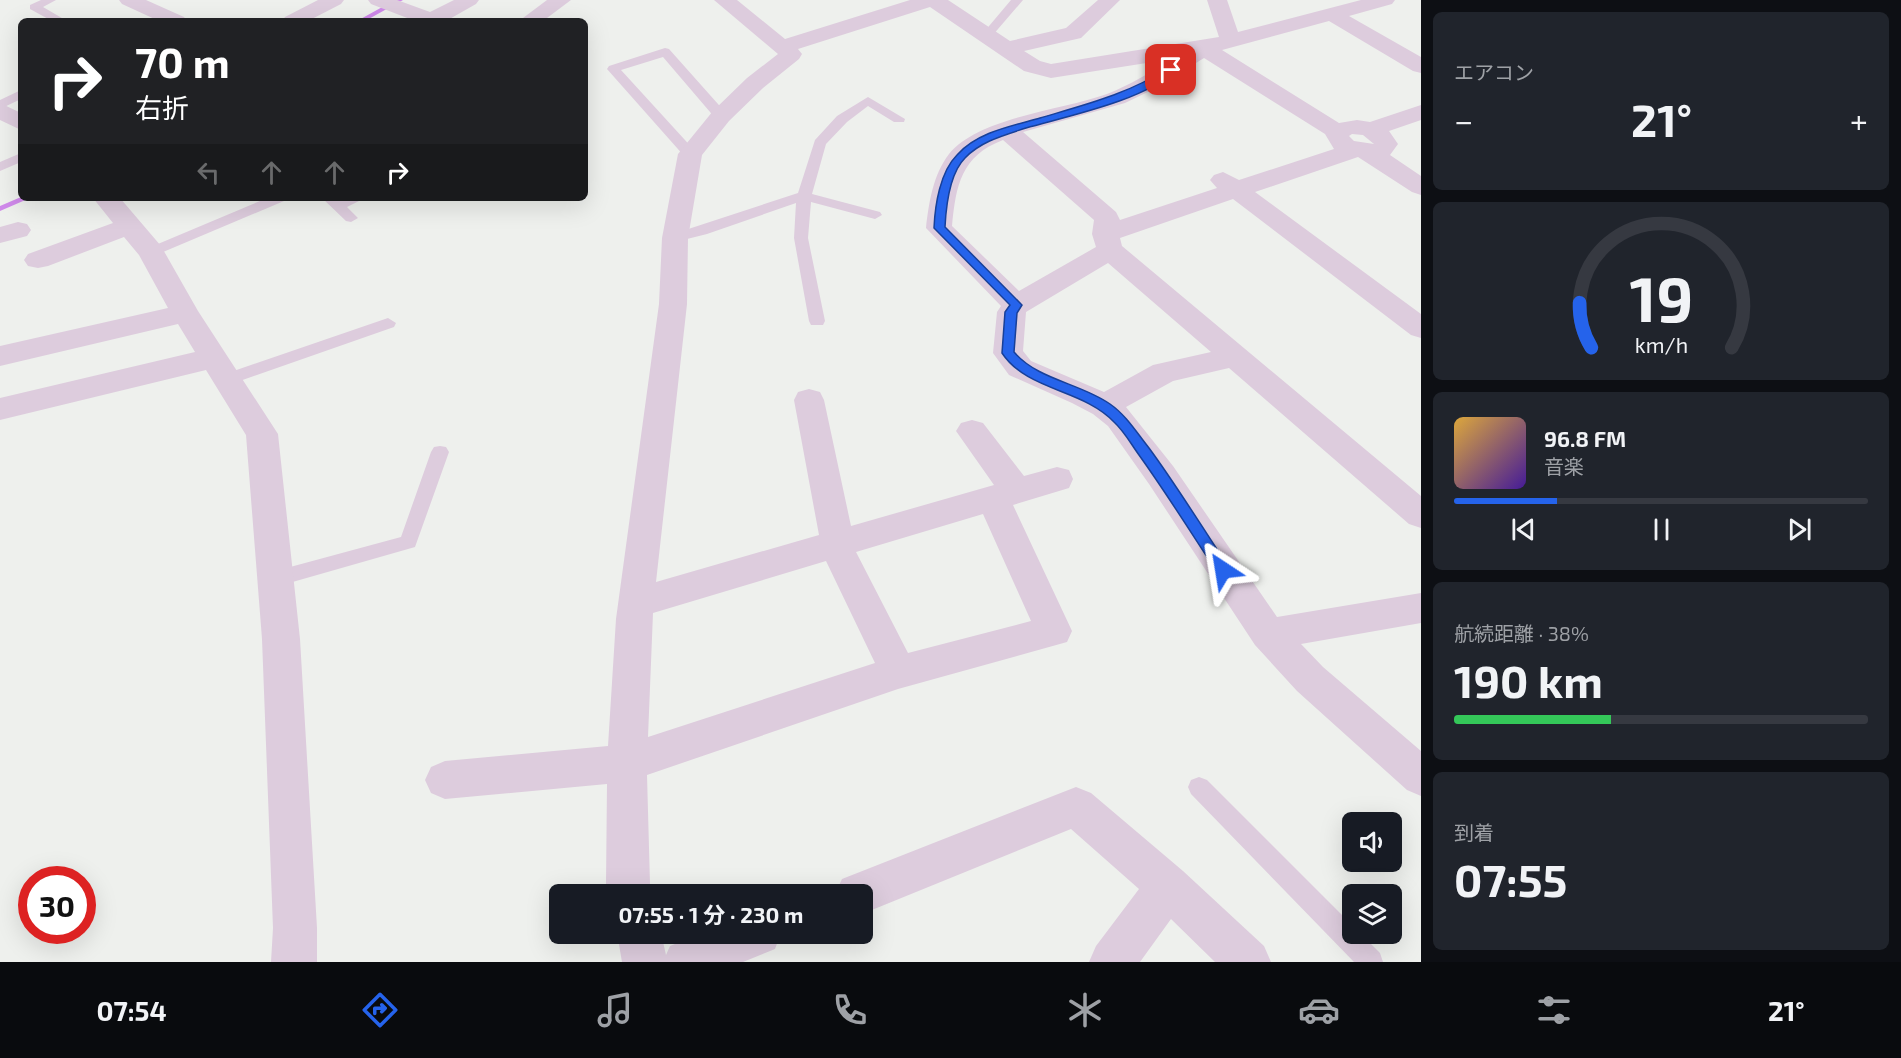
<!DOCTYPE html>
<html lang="ja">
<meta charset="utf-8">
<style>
:root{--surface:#171b24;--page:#20242c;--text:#f1f3f6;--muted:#9ea1a6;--line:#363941;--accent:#2563eb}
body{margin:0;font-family:"Exo 2","Noto Sans JP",sans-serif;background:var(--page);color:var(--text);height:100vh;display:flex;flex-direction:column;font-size:22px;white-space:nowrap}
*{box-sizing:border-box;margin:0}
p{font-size:20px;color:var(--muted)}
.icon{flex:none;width:33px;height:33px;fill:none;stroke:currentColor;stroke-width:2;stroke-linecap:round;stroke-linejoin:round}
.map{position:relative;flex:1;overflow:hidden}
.sheet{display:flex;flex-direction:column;gap:12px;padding:12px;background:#0d0f14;width:480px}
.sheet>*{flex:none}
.banner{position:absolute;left:18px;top:18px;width:570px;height:183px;border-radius:9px;box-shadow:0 6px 24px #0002;background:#202124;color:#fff;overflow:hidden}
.tools{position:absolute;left:1342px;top:812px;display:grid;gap:12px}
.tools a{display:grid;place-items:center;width:60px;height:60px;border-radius:9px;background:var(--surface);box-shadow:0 6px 24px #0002;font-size:30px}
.speed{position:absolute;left:18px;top:866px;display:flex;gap:12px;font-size:30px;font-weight:700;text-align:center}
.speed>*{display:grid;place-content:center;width:78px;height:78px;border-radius:50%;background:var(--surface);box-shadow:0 6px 24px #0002;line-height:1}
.speed .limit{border:9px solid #d22;background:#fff;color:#111}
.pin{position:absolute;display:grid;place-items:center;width:51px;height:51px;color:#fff;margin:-26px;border-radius:12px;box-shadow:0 3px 9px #0006}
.me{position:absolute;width:66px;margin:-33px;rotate:327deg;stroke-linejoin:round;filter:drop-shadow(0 0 4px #0008)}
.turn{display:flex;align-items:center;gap:21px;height:126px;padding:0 18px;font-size:27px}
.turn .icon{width:78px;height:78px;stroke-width:2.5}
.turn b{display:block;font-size:42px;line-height:51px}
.lanes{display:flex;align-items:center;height:57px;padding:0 18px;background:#0003;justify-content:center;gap:30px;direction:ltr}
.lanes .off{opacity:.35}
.big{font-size:45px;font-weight:700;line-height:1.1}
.sheet .widget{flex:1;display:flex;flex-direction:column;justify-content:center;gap:9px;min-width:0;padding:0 21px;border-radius:9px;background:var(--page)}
.sheet .dial{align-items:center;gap:0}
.dial svg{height:156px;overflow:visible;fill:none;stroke:var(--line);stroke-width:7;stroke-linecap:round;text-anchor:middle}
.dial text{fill:var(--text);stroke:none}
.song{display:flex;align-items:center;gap:18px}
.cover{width:72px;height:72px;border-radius:9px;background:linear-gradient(135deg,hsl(40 70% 55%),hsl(260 70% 35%))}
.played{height:6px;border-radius:3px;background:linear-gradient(90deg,var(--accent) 25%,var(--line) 25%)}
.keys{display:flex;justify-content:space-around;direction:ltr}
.heat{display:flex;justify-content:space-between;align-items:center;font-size:33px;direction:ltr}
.charge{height:9px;border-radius:4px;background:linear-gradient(90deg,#34c759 38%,var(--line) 0)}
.trip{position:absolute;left:549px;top:884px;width:324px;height:60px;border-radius:9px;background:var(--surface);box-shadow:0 6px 24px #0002;font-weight:700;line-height:60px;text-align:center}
.dock{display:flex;height:96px;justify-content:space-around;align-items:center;background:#090b0e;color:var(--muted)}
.dock .icon{width:42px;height:42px}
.dock .selected{color:var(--accent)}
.dock b{font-size:27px;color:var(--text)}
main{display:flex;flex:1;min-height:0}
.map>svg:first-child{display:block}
</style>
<main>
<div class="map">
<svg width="1421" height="962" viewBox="0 0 1421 962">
<rect width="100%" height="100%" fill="#eef0ed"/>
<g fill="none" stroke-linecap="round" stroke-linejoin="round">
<path fill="#cf89ea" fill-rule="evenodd" d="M 395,0 L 403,0 L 365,21 L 357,21 Z
M 21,197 L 30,198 L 0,211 L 0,206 Z"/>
<path fill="#dcd" fill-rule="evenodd" d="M 41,0 L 56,0 L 43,7 L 67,21 L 52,21 L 30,9 L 30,5 Z
M 1011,0 L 1023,0 L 992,36 L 984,36 L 984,32 Z
M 665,48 L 669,49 L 726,113 L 727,116 L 726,119 L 716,119 L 663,57 L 621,70 L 695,151 L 697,154 L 695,157 L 685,157 L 607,69 L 609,66 Z
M 21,90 L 21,99 L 0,109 L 0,100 Z
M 868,97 L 905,119 L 904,122 L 894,122 L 868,106 L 847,122 L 826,144 L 812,194 L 880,212 L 882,215 L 875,219 L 811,202 L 808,238 L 825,321 L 823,325 L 811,325 L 809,321 L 794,238 L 796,203 L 707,234 L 675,242 L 670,241 L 668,238 L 670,235 L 798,193 L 815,140 L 837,116 Z
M 21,153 L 21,162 L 0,171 L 0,162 Z
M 267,198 L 286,198 L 284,201 L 156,255 L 146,255 L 144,252 L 146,249 Z
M 322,198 L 337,198 L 340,200 L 365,198 L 347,207 L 358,218 L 351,222 L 346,221 Z
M 388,318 L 396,323 L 394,327 L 234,383 L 222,383 L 220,379 L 222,375 Z
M 440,446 L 446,447 L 449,452 L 415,547 L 275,587 L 268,585 L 265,579 L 268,573 L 401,537 L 431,452 L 434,447 Z
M 1199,777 L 1207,780 L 1353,926 L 1353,933 L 1360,933 L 1380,953 L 1383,962 L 1354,962 L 1191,794 L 1188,787 L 1191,780 Z"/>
<path fill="#dcd" fill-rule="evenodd" d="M 119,0 L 146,0 L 184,17 L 187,21 L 159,21 L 122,4 Z
M 318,0 L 344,0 L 341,4 L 308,21 L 282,21 L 285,17 Z
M 368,0 L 397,0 L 430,12 L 454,0 L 479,0 L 476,4 L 446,21 L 415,21 L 371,4 Z
M 547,0 L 571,0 L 543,21 L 519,21 Z
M 714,0 L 737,0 L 785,39 L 910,0 L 948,0 L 1010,41 L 1066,28 L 1098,0 L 1120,0 L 1081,38 L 1024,51 L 1040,61 L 1051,64 L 1219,37 L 1207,0 L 1227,0 L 1238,32 L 1361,0 L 1395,0 L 1392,4 L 1349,16 L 1421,57 L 1421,73 L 1413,71 L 1329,21 L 1222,50 L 1339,123 L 1357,120 L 1370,122 L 1421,105 L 1421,120 L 1389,131 L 1398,144 L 1390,155 L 1421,176 L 1421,195 L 1412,192 L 1358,157 L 1255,192 L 1421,314 L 1421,338 L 1411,335 L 1233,199 L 1120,238 L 1122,246 L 1421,496 L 1421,528 L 1409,524 L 1229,368 L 1173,381 L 1126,407 L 1173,466 L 1277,617 L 1421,593 L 1421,623 L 1301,644 L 1323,667 L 1421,751 L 1421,796 L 1407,790 L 1297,691 L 1255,645 L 1149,484 L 1108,426 L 1093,414 L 1072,403 L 1009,375 L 993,353 L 997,312 L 1001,306 L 926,228 C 929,202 933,175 949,154 C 979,117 1063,110 1107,94 C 1130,85 1151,72 1172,59 L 1051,78 L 1024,71 L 930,7 L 798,49 L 802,54 L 799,59 L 763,88 L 729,121 L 702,155 L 688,238 L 687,304 L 656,582 L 819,535 L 794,400 L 798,392 L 809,389 L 820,392 L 824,400 L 851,526 L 994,485 L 956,431 L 961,423 L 972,420 L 983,423 L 1024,476 L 1057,467 L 1069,470 L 1073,479 L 1069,488 L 1013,505 L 1072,631 L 1067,642 L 898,689 L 647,775 L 650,884 L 653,894 L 609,894 L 606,884 L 607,784 L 445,799 L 431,793 L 425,780 L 431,767 L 445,761 L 608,746 L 616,619 L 659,304 L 662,238 L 678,154 L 713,111 L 747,78 L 778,54 ZM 1204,58 L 1325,134 L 1334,149 L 1239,180 L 1223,172 L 1214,175 L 1210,180 L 1217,188 L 1120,220 L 1116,212 L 1023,132 L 1125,103 L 1156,88 ZM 1352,134 L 1363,135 L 1374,144 L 1354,141 L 1349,136 ZM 1003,140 L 1094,220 L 1092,234 L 1096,247 L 1019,291 L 952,226 C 956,185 961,156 1003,140 ZM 1108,263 L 1211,352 L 1153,365 L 1104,392 L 1031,361 L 1023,351 L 1026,312 ZM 983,514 L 1031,621 L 908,653 L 856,552 ZM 826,561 L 875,663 L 648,737 L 653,613 Z
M 0,103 L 21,113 L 21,130 L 0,120 Z
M 93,198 L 120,198 L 161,246 L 198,311 L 278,434 L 300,639 L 317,928 L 317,962 L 271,962 L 273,928 L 262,639 L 246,435 L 206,370 L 0,420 L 0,398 L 195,352 L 178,324 L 0,366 L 0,346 L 168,308 L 139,255 L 124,237 L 48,266 L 38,268 L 28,266 L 24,260 L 28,254 L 113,223 Z
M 18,222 L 27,224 L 31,230 L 27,236 L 0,243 L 0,227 Z
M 1076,787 L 1091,793 L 1183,871 L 1264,946 L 1271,962 L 1215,962 L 1171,919 L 1140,962 L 1089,962 L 1096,946 L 1139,889 L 1071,829 L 862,914 L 862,894 L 835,894 L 842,879 Z
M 617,933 L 661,933 L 666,955 L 670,946 L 702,933 L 781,933 L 775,949 L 743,962 L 622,962 Z"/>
</g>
<path fill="#2563eb" stroke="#184099" stroke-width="1.5" d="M 1168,68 L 1176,70 C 1146,100 1068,116 1026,128 C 1005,135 981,141 965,158 C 950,173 946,207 945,227 L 1022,305 L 1017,313 L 1014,352 C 1038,380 1080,383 1110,404 C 1126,415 1137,433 1149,448 C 1177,486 1202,527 1228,566 L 1231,570 L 1228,574 L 1218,574 C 1192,534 1167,494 1139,455 C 1131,444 1124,431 1114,422 C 1083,389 1027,391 1002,353 L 1005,312 L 1010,305 L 934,228 C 935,205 940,172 957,155 C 977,132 1012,126 1040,118 C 1084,105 1129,94 1168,68 Z"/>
</svg>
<div class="tools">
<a><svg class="icon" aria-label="sound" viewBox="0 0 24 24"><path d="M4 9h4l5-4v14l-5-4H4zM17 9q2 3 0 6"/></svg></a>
<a><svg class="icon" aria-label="layers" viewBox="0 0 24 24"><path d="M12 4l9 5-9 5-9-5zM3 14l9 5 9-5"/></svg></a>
</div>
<div class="speed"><div class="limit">30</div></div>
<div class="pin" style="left:1171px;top:70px;background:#d93025"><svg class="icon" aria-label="arrive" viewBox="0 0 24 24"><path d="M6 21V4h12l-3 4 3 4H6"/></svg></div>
<svg class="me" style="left:1223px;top:570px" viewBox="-20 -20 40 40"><path d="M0-17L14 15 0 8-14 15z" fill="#2563eb" stroke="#fff" stroke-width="4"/></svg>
<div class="trip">07:55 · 1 分 · 230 m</div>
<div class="banner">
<div class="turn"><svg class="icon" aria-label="right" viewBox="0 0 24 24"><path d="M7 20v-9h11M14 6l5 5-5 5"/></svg><div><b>70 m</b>右折</div></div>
<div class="lanes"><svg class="icon off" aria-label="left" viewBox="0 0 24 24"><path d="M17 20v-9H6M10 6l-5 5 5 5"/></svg><svg class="icon off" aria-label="ahead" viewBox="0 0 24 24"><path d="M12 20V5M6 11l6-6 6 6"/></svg><svg class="icon off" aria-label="ahead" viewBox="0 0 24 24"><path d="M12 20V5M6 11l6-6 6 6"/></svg><svg class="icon" aria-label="right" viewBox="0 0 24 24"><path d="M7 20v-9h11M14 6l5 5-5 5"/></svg></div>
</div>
</div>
<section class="sheet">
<div class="widget"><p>エアコン</p>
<div class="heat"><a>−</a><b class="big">21°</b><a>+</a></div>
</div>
<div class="widget dial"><svg viewBox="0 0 100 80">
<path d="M14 69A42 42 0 1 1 86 69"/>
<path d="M14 69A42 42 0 0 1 8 46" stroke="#2563eb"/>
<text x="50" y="56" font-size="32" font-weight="700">19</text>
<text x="50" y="72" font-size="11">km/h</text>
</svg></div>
<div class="widget">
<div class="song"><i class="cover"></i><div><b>96.8 FM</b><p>音楽</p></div></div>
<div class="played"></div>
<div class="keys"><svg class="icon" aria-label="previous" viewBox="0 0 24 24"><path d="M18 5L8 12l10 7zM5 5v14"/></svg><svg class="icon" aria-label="pause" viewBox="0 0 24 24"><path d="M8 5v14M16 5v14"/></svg><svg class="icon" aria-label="next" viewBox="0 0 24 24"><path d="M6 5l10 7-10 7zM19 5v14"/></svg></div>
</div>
<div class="widget"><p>航続距離 · 38%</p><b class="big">190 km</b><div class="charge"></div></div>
<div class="widget"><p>到着</p><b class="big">07:55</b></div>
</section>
</main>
<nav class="dock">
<b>07:54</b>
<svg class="icon selected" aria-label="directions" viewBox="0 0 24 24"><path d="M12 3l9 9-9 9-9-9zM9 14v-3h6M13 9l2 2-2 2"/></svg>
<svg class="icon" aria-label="music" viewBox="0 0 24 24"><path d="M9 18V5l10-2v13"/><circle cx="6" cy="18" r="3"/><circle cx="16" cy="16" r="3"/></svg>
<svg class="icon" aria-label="phone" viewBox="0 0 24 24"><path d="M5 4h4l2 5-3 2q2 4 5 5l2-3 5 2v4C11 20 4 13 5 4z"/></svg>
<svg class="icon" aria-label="climate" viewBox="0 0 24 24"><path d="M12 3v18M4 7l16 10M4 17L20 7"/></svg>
<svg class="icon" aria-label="car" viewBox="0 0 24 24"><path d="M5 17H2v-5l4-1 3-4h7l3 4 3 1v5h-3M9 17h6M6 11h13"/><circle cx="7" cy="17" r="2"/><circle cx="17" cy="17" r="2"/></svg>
<svg class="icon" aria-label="filters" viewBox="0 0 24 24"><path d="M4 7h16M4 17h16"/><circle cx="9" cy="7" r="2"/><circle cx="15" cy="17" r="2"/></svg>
<b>21°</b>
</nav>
